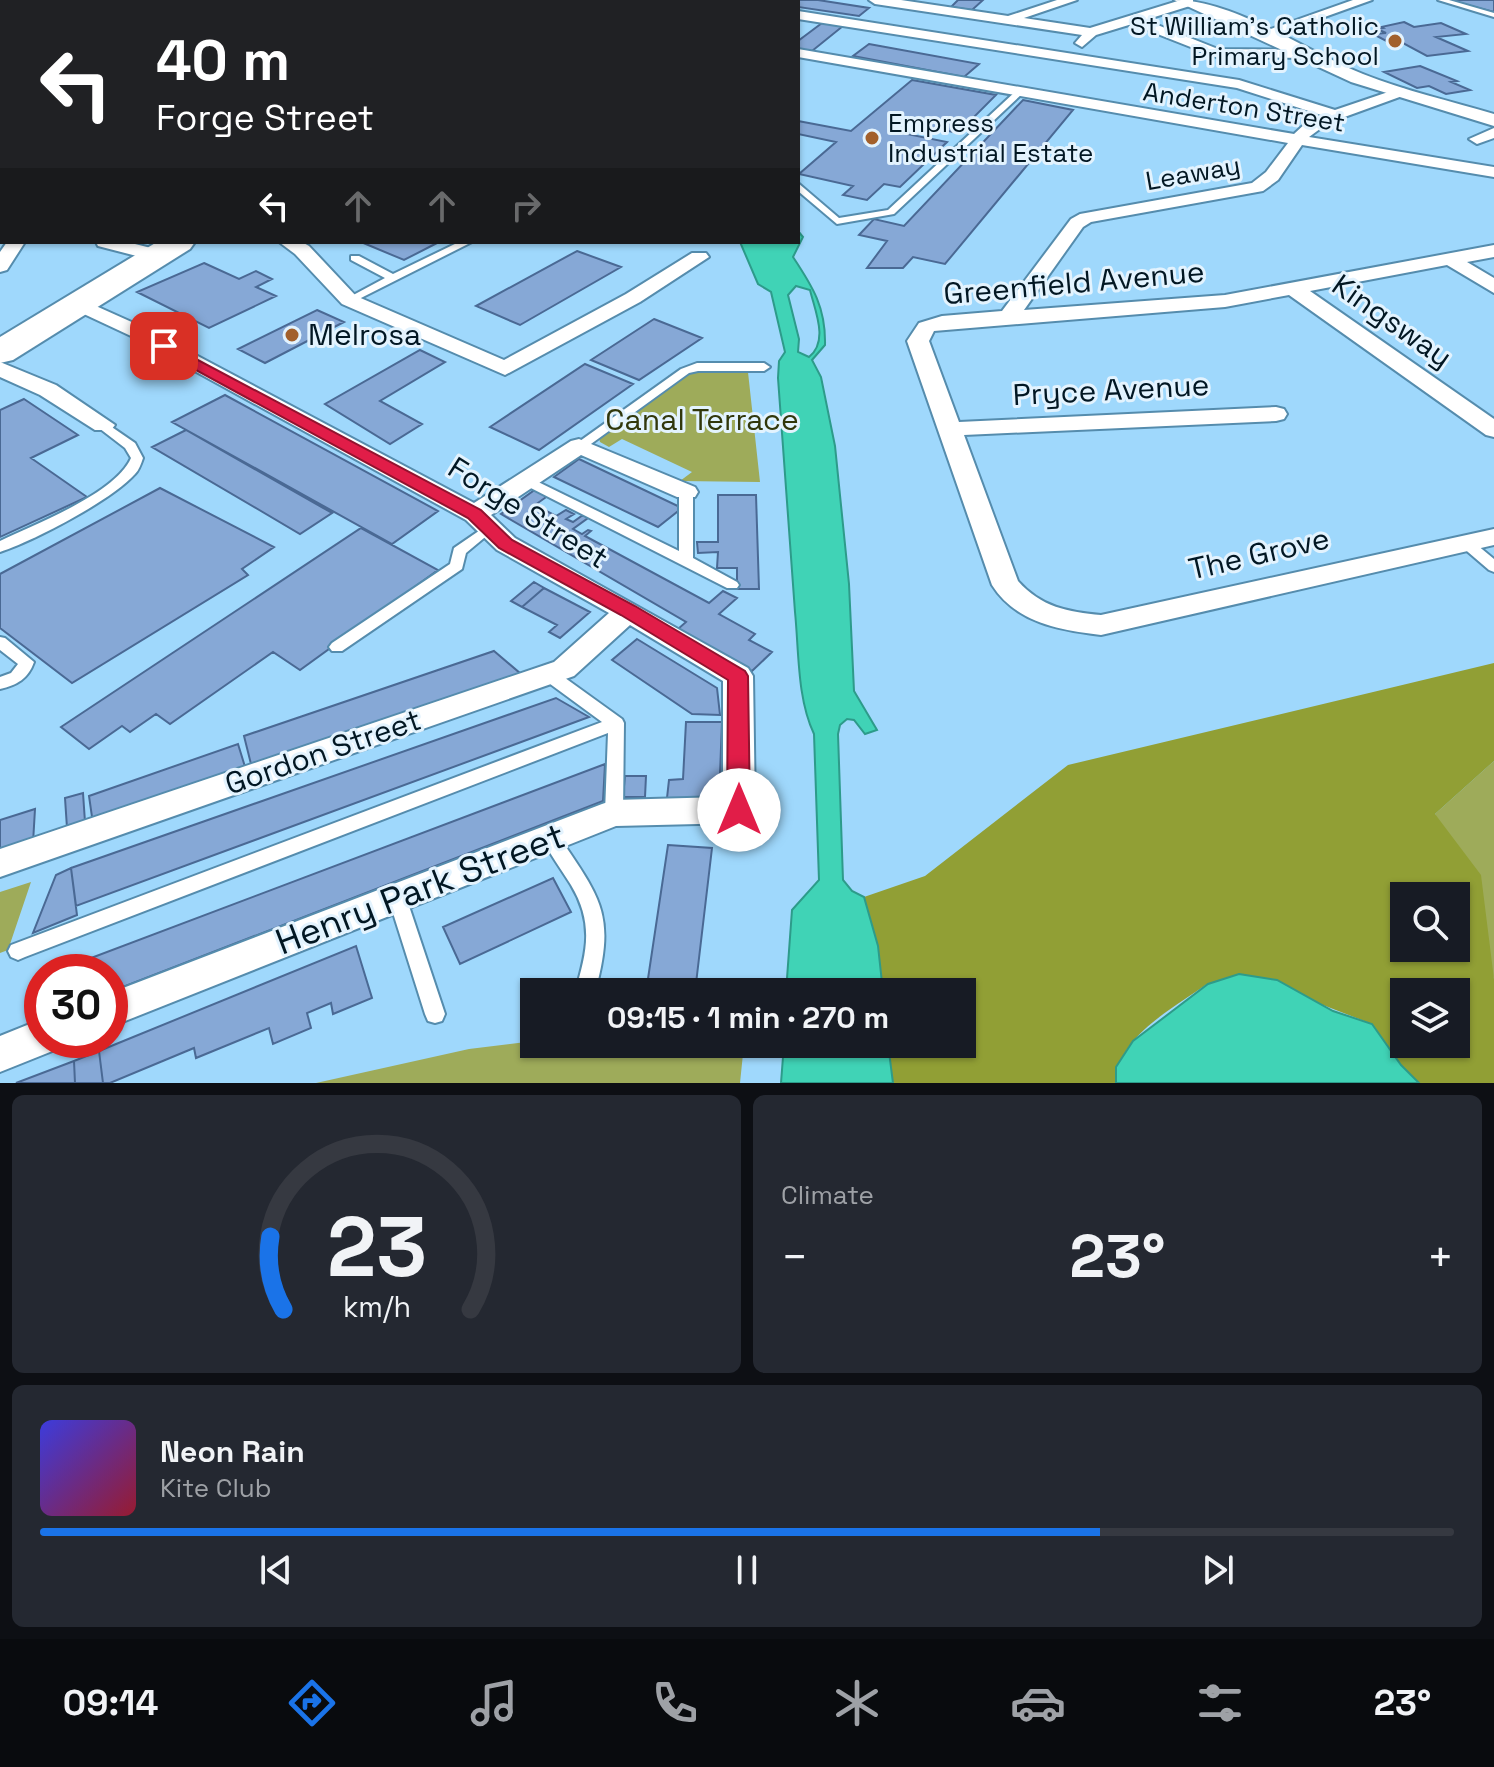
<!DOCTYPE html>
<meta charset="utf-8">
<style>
:root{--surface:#171b24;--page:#242831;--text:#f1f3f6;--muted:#9ea1a6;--line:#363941;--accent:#1a73e8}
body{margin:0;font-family:"Space Grotesk",sans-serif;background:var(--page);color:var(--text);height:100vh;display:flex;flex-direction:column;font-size:30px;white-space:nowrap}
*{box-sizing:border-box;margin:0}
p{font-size:26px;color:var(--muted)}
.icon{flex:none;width:44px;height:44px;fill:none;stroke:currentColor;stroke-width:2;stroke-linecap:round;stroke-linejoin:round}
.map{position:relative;height:1083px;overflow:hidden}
.side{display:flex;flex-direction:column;gap:12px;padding:12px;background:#0d0f14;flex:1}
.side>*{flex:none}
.banner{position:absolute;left:0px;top:0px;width:800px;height:244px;box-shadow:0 2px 6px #0004;background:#202124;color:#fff;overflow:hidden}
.fabs{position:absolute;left:1390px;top:882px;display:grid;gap:16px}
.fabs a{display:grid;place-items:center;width:80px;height:80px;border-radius:0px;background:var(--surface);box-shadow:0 2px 6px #0004;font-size:40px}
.speed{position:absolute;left:24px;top:954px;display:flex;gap:16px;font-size:40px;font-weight:700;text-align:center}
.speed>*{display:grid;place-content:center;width:104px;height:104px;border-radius:50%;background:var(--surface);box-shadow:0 2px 6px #0004;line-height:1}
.speed .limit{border:12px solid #d22;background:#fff;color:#111}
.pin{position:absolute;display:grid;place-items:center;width:68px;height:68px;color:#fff;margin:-34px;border-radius:16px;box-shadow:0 4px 12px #0006}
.me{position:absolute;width:88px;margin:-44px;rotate:0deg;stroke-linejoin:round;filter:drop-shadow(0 0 6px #0008)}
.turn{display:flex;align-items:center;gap:28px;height:168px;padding:0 24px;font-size:36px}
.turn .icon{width:104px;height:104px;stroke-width:2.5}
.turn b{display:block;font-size:56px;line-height:68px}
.lanes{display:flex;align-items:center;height:76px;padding:0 24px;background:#0003;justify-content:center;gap:40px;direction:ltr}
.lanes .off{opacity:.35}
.big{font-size:60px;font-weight:700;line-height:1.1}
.side .tile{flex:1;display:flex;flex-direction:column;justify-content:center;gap:12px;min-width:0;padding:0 28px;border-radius:12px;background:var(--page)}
.side .dial{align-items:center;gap:0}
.dial svg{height:208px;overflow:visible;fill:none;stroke:var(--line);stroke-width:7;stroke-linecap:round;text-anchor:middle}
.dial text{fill:var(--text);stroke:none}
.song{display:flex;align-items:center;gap:24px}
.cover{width:96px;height:96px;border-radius:12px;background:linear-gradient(135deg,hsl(240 70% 55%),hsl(350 70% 35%))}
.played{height:8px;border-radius:4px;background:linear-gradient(90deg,var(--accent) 75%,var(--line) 75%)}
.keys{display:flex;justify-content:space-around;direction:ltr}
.heat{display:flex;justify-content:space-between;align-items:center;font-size:44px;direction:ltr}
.side .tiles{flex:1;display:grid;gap:12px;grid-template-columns:1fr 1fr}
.tile:last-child{grid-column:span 2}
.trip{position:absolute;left:520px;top:978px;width:456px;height:80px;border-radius:0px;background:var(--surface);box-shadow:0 2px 6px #0004;font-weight:700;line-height:80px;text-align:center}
.tabs{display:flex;height:128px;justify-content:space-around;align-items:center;background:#090b0e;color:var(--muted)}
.tabs .icon{width:56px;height:56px}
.tabs .selected{color:var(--accent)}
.tabs b{font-size:36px;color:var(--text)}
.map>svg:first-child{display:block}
</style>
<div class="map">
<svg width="1494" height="1083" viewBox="0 0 1494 1083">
<rect width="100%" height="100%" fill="#9fd8fc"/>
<path fill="#9eab5a" d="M 747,363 L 760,482 L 680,481 L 692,472 L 622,439 L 609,447 L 600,442 L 598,435 L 693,364 Z
M 1494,761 L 1494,979 L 1435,814 Z
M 31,882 L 8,950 L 0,953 L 0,892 Z
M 534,1041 L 534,1044 L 744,1044 L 740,1083 L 316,1083 L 469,1049 Z"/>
<path fill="#919f35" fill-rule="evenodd" d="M 1494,663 L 1494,761 L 1435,814 L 1481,875 L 1494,979 L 1494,1083 L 1419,1083 L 1401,1065 L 1372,1024 L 1310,1000 L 1207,984 C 1174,1008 1116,1037 1116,1083 L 893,1083 L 888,1044 L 962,1044 L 962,992 L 883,992 L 878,946 L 864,897 L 925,876 L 1068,765 ZM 1404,896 L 1456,896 L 1456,948 L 1404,948 ZM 1404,992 L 1456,992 L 1456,1044 L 1404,1044 Z"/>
<path fill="#40d3b6" stroke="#2d9b8a" stroke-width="2" fill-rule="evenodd" d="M 798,231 L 803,237 L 793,257 C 813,287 826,308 825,345 L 812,360 L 821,377 L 835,446 L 849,584 L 854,691 L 877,730 L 865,734 L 854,720 L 847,719 L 840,725 L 838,734 L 843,880 L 852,891 L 864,897 L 878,946 L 883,992 L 786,992 L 792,910 L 819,880 L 814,734 C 797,698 799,652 795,612 C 789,534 784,456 778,378 L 779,361 L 785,352 L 771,292 L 758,284 L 740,242 L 798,242 ZM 796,286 L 810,290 C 815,311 829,341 809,357 L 798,352 L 799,339 L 788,295 Z
M 1239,974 L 1277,980 L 1333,1011 L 1372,1024 L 1401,1065 L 1419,1083 L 1116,1083 L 1116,1067 L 1133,1041 L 1208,984 Z
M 784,1044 L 888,1044 L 893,1083 L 781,1083 Z"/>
<path fill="#86a8d6" stroke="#4a6994" stroke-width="2" d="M 752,0 L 818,0 L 869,8 L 859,16 L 798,7 L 798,2 L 735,2 Z
M 958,0 L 983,0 L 972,10 L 951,7 Z
M 1448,0 L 1494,0 L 1494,12 Z
M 1404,22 L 1414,27 L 1441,23 L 1466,34 L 1436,37 L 1468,51 L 1427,56 L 1403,43 L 1392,44 L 1373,34 L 1386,33 L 1377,29 L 1383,28 L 1381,27 Z
M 822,23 L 843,26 L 812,51 L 798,49 L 798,41 Z
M 869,44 L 979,64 L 964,77 L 853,56 Z
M 1420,66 L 1457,81 L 1451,82 L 1470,90 L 1446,94 L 1429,86 L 1417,88 L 1384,72 Z
M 912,80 L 996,95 L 958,133 L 918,125 L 907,134 L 947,142 L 900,187 L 884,184 L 867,200 L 843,195 L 853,186 L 799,174 L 836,142 L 798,134 L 798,121 L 851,131 Z
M 1023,100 L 1073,110 L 945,264 L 913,257 L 903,268 L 867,268 L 887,241 L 859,235 L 874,219 L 904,226 Z
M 361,242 L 439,242 L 404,260 Z
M 577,251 L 621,267 L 520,325 L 476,306 Z
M 204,263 L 239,279 L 256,271 L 272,279 L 256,287 L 276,296 L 209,328 L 137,292 Z
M 317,310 L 344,322 L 265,363 L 238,349 Z
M 654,319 L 702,338 L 639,380 L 591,360 Z
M 420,350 L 445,362 L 380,401 L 422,424 L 390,444 L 325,404 Z
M 585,364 L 633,384 L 539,450 L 490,427 Z
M 225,395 L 438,511 L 392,544 L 172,422 Z
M 24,399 L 78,435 L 31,458 L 87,497 L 0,537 L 0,410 Z
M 186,430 L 332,513 L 300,534 L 152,447 Z
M 579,459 L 682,508 L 658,527 L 554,477 Z
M 160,488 L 274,547 L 242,569 L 248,575 L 72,683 L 0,628 L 0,574 Z
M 536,489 L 549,495 L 535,505 L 556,516 L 566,510 L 574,514 L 566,519 L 573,522 L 583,515 L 588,518 L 573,529 L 582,534 L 588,530 L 591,531 L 585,536 L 709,603 L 723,591 L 737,598 L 719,614 L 755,634 L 749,640 L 772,652 L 752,671 L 678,629 L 686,622 L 501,514 Z
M 718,495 L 756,495 L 759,589 L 737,589 L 737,568 L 717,568 L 718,552 L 698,553 L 697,542 L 718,542 Z
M 361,528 L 438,570 L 300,670 L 273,652 L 170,724 L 156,714 L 130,732 L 122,726 L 89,749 L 61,727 Z
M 534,582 L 544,588 L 522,607 L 511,601 Z
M 544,588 L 590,612 L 560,638 L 549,632 L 557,625 L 522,607 Z
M 637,639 L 717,688 L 720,715 L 692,714 L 612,660 Z
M 494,651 L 521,674 L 252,768 L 244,736 Z
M 556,698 L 589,717 L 76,906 L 71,868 Z
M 686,722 L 722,722 L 719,799 L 667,798 L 669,780 L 683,779 Z
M 238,744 L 246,770 L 93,824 L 89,796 Z
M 605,764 L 603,801 L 110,992 L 110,972 L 54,972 Z
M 625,776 L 646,776 L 645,797 L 623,797 Z
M 83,793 L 85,822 L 67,828 L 65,798 Z
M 35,809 L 33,843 L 0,855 L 0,820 Z
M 668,845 L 712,848 L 695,992 L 646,992 Z
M 71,868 L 77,915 L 33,933 L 56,875 Z
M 553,878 L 571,912 L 460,964 L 443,927 Z
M 356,946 L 372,998 L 333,1014 L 331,1003 L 307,1013 L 311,1028 L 273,1044 L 269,1028 L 196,1058 L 194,1048 L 110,1083 L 103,1083 L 99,1051 Z
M 99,1051 L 103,1083 L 75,1083 L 74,1061 Z
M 74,1061 L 75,1083 L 16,1083 Z"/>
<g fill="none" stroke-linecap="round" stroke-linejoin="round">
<defs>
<path id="service" d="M 1438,0 L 1449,0 L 1494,13 L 1494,17 Z
M 1016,91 L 1023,93 L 894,214 L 837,224 L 798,191 L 798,183 L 839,218 L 888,210 Z
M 459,242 L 472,242 L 353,302 L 345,302 L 344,300 L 385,278 L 351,260 L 351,256 L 359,256 L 393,274 Z
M 697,363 L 764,363 L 770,367 L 764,371 L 698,371 L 689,373 L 584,449 L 579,450 L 573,446 L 681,369 Z
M 103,421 L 135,443 L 143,458 C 141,464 139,470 135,474 C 112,500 34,541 0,552 L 0,541 C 35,524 115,494 131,458 L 125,448 L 99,428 L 97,425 Z
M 526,476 L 679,551 L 679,492 L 681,489 L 691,489 L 693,492 L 693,558 L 737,582 L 739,585 L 737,588 L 727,588 L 521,483 L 519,480 Z
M 489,524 L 496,528 L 466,553 L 462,569 L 342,651 L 332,651 L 329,647 L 332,643 L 450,564 L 454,548 Z
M 1466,538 L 1471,540 L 1494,559 L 1494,572 L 1489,570 L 1461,546 L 1459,543 L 1461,540 Z
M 0,637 L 5,638 L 34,662 C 28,679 17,685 0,689 L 0,677 L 11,673 L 18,664 L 0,650 Z
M 548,668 L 554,670 L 622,719 L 624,723 L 623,813 L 620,818 L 614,820 L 608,818 L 605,813 L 608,733 L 25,957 L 18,960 L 11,957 L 8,951 L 11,945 L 602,722 L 542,678 L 540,674 L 542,670 Z
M 550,830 L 556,832 C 599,897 617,912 595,992 L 575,992 C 587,952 594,923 571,885 C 561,869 550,854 541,837 L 544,832 Z
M 397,889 L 404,891 L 445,1014 L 442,1021 L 435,1023 L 428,1021 L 425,1014 L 388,897 L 390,891 Z"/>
<path id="minor" d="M 291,0 L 303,0 L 303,2 L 291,2 Z
M 514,0 L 532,0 L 533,2 L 515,2 Z
M 644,0 L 660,0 L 661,2 L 645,2 Z
M 869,0 L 901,0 L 1008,16 L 1057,0 L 1077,0 L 1024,18 L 1090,28 L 1181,0 L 1193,0 L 1193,5 L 1145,20 L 1218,49 L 1305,50 L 1312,54 L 1305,58 L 1216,57 L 1132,24 L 1096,35 L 1082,47 L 1075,43 L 1082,35 L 875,4 Z
M 1353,0 L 1372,0 L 1280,33 L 1268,30 Z
M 798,11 L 1239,80 L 1335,110 L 1400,88 L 1405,89 L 1405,95 L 1328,123 L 1309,137 L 1494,167 L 1494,177 L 1302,145 L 1278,180 L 1263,191 L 1091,222 L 1083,227 L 1024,310 L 1225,295 L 1494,245 L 1494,257 L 1467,262 L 1494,278 L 1494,293 L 1447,265 L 1310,291 L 1494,419 L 1494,437 L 1486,435 L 1289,295 L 1225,307 L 934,331 L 929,341 L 959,422 L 1276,407 L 1284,409 L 1287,414 L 1284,419 L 1276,421 L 964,435 L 1018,581 C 1041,607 1068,612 1101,615 L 1494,529 L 1494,545 L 1101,635 C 1060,630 1016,623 992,585 L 907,341 L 919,323 L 942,316 L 1002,311 L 1071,219 L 1080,214 L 1252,183 L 1266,172 L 1288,143 L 798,57 L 798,49 L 1294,134 L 1307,122 L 1321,115 L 1237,88 L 798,19 Z
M 0,41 L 2,41 L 2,50 L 0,50 Z
M 1494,128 L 1494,138 L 1477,144 L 1469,139 Z
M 0,199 L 2,199 L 1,209 L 0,209 Z
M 7,242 L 25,242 L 7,270 L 0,272 L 0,252 Z
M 96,242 L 127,242 L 163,251 L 165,255 L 156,261 L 98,246 Z
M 279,242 L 302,242 L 309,246 L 356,296 L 504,360 L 626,294 L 692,253 L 706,253 L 709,257 L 640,302 L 505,375 L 342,304 L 295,254 Z
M 78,298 L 145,328 L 474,503 L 571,441 L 579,439 L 695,487 L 698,492 L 695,497 L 677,497 L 581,455 L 491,515 L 515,538 L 748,668 L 753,676 L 755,810 L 751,819 L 739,823 L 616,826 L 110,1027 L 110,993 L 602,804 L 614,800 L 723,797 L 723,681 L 630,625 L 574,676 L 0,877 L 0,849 L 554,662 L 609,613 L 497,550 L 466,520 L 131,336 L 71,308 L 68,304 Z
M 0,362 L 56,385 L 115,425 L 111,430 L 95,430 L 40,395 L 0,377 Z
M 42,1019 L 42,1040 L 60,1040 L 55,1050 L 0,1072 L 0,1036 Z"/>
<path id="tertiary" d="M 1174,0 C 1235,0 1307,52 1363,74 C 1405,91 1451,101 1494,114 L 1494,126 L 1351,82 Z"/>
<path id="trunk" d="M 157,242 L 195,242 L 190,249 L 13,360 L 0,363 L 0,337 Z"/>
</defs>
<use href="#service" stroke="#558cad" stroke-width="4"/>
<use href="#minor" stroke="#558cad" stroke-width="4"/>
<use href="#tertiary" stroke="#558cad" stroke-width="4"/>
<use href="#trunk" stroke="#558cad" stroke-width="4"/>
<use href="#service" fill="#fff" fill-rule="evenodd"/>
<use href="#minor" fill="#fff" fill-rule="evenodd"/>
<use href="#tertiary" fill="#fff" fill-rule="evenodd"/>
<use href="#trunk" fill="#fff" fill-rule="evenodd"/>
</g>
<path fill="#e11d48" stroke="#92132f" stroke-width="2" d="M 164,342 L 481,510 L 512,540 L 635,606 L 745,671 L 748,676 L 750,810 L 747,817 L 739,819 L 731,817 L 727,810 L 728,680 L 621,615 L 499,548 L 468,518 L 159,350 L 159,343 Z"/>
<g fill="#a2602c" stroke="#e3f3fe" stroke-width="3">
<circle cx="1395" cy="41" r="8"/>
<circle cx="872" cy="138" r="8"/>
<circle cx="292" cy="335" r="8"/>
</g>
<g text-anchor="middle" stroke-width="6" stroke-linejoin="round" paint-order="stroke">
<g font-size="26" fill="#021723" stroke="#e3f3fe" text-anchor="end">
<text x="1379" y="35">St William's Catholic<tspan x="1379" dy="30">Primary School</tspan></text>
<text x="888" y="132" text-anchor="start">Empress<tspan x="888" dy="30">Industrial Estate</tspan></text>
</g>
<g font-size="26" fill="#021723" stroke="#e3f3fe">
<text transform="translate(1244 107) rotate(9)" y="9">Anderton Street</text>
<text transform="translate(1193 173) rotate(-10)" y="9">Leaway</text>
</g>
<g font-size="30" fill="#021723" stroke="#e3f3fe">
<text transform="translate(1074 283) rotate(-5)" y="10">Greenfield Avenue</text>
<text transform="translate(1392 321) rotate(35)" y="10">Kingsway</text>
<text transform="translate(1111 390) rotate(-3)" y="10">Pryce Avenue</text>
<text transform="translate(528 513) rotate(32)" y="10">Forge Street</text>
<text transform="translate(1259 554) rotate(-13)" y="10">The Grove</text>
<text transform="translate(323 752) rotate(-19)" y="10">Gordon Street</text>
</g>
<g font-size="30" fill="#021723" stroke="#e3f3fe" text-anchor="start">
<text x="308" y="345">Melrosa</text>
</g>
<g font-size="30" fill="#31370b" stroke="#e3f3fe">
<text x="702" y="430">Canal Terrace</text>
</g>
<g font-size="36" fill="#021723" stroke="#e3f3fe">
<text transform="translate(420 888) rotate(-21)" y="13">Henry Park Street</text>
</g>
</g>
</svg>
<div class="fabs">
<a><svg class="icon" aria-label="search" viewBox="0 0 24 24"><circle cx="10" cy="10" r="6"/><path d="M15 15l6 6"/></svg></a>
<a><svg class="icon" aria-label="layers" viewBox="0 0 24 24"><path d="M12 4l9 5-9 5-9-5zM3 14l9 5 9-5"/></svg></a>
</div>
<div class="speed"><div class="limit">30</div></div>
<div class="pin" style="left:164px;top:346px;background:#d93025"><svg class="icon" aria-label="arrive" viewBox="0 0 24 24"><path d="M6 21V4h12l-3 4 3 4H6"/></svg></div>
<svg class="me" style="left:739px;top:810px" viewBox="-20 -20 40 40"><circle r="19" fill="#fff"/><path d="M0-13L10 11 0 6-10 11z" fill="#e11d48"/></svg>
<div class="trip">09:15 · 1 min · 270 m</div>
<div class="banner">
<div class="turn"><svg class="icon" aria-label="left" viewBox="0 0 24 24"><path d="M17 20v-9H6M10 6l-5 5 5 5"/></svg><div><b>40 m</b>Forge Street</div></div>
<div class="lanes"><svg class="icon" aria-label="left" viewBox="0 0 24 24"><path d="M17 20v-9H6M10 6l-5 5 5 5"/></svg><svg class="icon off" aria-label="ahead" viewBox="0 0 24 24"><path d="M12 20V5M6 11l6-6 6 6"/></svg><svg class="icon off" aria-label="ahead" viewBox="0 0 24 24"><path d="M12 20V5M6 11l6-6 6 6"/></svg><svg class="icon off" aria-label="right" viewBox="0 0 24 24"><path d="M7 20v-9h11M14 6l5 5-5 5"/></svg></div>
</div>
</div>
<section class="side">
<div class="tiles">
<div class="tile dial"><svg viewBox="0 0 100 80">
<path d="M14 69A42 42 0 1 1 86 69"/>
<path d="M14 69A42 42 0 0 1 9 41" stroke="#1a73e8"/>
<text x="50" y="56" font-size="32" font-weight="700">23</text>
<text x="50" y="72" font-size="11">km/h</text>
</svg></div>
<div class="tile"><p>Climate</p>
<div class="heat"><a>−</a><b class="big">23°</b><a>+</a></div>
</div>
<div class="tile">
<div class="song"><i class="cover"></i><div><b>Neon Rain</b><p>Kite Club</p></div></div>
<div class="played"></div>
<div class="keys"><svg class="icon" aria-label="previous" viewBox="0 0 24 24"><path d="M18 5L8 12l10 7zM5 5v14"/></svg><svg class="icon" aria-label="pause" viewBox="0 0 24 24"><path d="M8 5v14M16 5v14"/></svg><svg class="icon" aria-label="next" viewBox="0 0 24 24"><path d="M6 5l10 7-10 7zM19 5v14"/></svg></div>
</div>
</div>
</section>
<nav class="tabs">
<b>09:14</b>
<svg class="icon selected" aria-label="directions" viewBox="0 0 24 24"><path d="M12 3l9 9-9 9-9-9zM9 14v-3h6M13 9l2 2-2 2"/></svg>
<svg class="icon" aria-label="music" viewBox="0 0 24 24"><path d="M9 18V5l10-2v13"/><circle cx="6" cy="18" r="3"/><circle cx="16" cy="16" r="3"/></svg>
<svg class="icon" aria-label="phone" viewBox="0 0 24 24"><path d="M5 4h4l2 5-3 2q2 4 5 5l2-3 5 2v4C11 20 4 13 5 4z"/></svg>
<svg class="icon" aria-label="climate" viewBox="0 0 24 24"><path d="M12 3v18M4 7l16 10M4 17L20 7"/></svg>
<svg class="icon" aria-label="car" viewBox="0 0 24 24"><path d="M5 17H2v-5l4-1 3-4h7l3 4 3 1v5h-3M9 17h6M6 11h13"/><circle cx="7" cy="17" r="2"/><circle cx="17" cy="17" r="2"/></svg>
<svg class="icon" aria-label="filters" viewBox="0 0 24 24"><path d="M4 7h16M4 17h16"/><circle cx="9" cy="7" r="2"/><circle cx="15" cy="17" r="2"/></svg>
<b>23°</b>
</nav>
